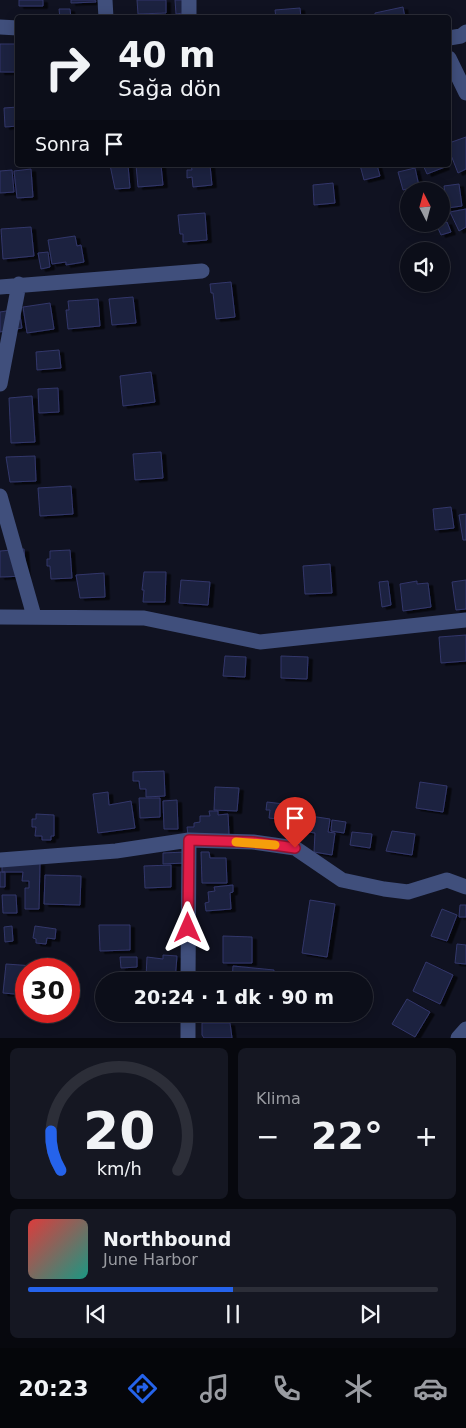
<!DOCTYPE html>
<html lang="tr">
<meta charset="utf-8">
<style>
:root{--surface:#0c0e19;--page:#151722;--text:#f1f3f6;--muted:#9a9ca2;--line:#2c2e38;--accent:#2563eb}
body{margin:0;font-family:"DejaVu Sans",sans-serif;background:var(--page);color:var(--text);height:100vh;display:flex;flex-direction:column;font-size:19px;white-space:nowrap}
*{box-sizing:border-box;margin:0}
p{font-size:16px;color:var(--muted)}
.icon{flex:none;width:28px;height:28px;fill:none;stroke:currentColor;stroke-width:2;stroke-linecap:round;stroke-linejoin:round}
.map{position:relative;height:1038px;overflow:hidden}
.sheet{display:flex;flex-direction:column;gap:10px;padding:10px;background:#07080e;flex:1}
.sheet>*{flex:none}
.banner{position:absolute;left:15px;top:15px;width:436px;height:152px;border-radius:5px;box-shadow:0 2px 12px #0003,0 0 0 1px var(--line);background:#0c0e19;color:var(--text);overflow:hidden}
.needle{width:32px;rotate:354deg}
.tools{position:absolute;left:400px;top:182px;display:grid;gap:10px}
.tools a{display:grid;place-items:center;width:50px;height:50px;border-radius:50%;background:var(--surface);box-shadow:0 2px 12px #0003,0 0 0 1px var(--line);font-size:25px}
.speed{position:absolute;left:15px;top:958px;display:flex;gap:10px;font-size:25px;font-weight:700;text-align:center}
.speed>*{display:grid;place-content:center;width:65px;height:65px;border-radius:50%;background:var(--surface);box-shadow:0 2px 12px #0003,0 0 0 1px var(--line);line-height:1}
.speed .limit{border:8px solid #d22;background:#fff;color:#111}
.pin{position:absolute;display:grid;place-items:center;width:42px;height:42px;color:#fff;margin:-51px -21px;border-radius:50% 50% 50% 0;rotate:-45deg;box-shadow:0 0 5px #0007}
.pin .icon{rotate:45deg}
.me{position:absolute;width:55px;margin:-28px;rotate:0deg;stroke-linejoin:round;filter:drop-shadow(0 0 4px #0008)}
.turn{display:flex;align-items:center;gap:18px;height:105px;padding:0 20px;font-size:22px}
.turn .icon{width:65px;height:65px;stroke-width:2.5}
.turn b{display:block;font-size:35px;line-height:42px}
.then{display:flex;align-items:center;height:48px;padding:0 20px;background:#0003;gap:10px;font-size:19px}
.big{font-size:38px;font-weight:800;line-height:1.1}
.sheet .widget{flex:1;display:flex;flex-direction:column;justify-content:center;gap:8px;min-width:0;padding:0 18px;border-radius:8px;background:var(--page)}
.sheet .dial{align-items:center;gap:0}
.dial svg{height:130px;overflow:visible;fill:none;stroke:var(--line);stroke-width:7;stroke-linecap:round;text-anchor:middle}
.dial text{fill:var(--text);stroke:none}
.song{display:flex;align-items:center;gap:15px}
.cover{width:60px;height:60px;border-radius:8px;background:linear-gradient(135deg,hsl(0 70% 55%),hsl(170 70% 35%))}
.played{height:5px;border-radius:2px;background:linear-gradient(90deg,var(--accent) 50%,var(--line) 50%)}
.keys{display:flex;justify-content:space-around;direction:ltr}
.heat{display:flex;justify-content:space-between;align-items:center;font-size:28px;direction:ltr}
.sheet .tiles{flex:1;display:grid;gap:10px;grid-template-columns:1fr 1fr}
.widget:last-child{grid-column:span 2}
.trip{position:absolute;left:95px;top:972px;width:278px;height:50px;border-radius:25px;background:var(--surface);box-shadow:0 2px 12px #0003,0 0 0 1px var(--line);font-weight:800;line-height:50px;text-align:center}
.dock{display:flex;height:80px;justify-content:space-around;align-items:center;background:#05060a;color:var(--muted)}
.dock .icon{width:35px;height:35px}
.dock .active{color:var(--accent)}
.dock b{font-size:22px;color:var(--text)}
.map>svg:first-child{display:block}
</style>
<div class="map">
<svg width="466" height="1038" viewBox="0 0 466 1038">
<defs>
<filter id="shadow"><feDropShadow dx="4.5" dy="2.5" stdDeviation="0" flood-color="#0009"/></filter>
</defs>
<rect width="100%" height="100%" fill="#101221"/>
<path fill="#1e2140" stroke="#32376a" filter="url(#shadow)" d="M 19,0 L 43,0 L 43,6 L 19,6 Z
M 71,0 L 95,0 L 96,2 L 71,3 Z
M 137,0 L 166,0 L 166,13 L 138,14 Z
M 175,0 L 183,0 L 183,13 L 176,14 Z
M 403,7 L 405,18 L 375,18 L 375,13 Z
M 300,8 L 301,18 L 276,18 L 275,10 Z
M 59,9 L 70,9 L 71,18 L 60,18 Z
M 0,44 L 18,44 L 18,72 L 0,72 Z
M 18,107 L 18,126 L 5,127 L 4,108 Z
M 466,137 L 466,169 L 458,173 L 449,150 L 449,143 Z
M 110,165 L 128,165 L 130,188 L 115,189 Z
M 136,165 L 161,165 L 163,185 L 138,187 Z
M 191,165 L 210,165 L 212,185 L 193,187 L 192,177 L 187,178 L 187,170 L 192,170 Z
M 360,165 L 377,165 L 380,176 L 364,180 Z
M 423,165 L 444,165 L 445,167 L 427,174 Z
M 415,168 L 419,186 L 403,190 L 398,172 Z
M 31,169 L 33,197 L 17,198 L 14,171 Z
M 12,170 L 14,192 L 0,193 L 0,171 Z
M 333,183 L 335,203 L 314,205 L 313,185 Z
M 459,184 L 462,206 L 447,208 L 444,186 Z
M 466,209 L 466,227 L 459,231 L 450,212 Z
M 205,213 L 207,240 L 183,242 L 183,234 L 180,234 L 178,215 Z
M 447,222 L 451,232 L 441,235 L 437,226 Z
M 31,227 L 34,256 L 3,259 L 1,229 Z
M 75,236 L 77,246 L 81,245 L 84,262 L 66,265 L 66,262 L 52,264 L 48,240 Z
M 48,252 L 50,267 L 41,269 L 38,253 Z
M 231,282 L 235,317 L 216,319 L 213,293 L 211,293 L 210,284 Z
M 133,297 L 136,323 L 112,325 L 109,299 Z
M 98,299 L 100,326 L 68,329 L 66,310 L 69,310 L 68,301 Z
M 50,303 L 54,329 L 27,333 L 23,307 Z
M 19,309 L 22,328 L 0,332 L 0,312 Z
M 59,350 L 61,368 L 37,370 L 36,352 Z
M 151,372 L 155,402 L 123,406 L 120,376 Z
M 58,388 L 59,412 L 39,413 L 38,389 Z
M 32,396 L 35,442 L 11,443 L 9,398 Z
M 161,452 L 163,478 L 135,480 L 133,454 Z
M 35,456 L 36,481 L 10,482 L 6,457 Z
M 71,486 L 73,514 L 40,516 L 38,488 Z
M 451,507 L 454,528 L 435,530 L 433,509 Z
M 466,514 L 466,540 L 463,540 L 459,515 Z
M 24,549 L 26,576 L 0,577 L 0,551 Z
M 70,550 L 72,578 L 51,579 L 50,566 L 47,566 L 47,559 L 50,559 L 50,551 Z
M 330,564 L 332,593 L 305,594 L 303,566 Z
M 144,572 L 166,572 L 165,602 L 143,602 L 144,590 L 142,590 Z
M 104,573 L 105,597 L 80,598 L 76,575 Z
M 181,580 L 210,582 L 208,605 L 179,603 Z
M 466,580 L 466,609 L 456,610 L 452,582 Z
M 388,581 L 391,605 L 382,607 L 379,582 Z
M 417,581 L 417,584 L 428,583 L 431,607 L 403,611 L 400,584 Z
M 466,635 L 466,661 L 441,663 L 439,637 Z
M 225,656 L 246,657 L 245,677 L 223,676 Z
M 281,656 L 308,657 L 307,679 L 281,678 Z
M 164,771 L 165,796 L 146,797 L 146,789 L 140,789 L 139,781 L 133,781 L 133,772 Z
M 420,782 L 447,786 L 443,812 L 416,808 Z
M 215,787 L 239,788 L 237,811 L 214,810 Z
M 108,792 L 109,805 L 131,801 L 135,828 L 98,833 L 93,794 Z
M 139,798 L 160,798 L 160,817 L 140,818 Z
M 177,800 L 178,829 L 164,829 L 163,801 Z
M 267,802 L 284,804 L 283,812 L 278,811 L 277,819 L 269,818 L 270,810 L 266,810 Z
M 209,811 L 218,811 L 218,815 L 228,814 L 229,835 L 188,835 L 187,827 L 194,827 L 194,823 L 200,822 L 200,816 L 210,816 Z
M 280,813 L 302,817 L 300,830 L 278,827 Z
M 36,814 L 54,815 L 54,836 L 51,836 L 51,840 L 42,840 L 42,836 L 35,836 L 36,827 L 32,827 L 32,819 L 36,819 Z
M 304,815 L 330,819 L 328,832 L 335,833 L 332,855 L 314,852 L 315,833 L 302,831 Z
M 332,820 L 346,822 L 344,833 L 331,831 Z
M 392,831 L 415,834 L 412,855 L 386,851 Z
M 352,832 L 372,834 L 370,848 L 350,845 Z
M 185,852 L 185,863 L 163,864 L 163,853 Z
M 201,852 L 209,852 L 210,858 L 226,858 L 227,883 L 202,883 Z
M 2,862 L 40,863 L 39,909 L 25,909 L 25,888 L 29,888 L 29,881 L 22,881 L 23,872 L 2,872 Z
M 171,865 L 171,887 L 145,888 L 144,866 Z
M 0,872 L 5,872 L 5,887 L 0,887 Z
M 45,875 L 81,876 L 80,905 L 44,904 Z
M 233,885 L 233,892 L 230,893 L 231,909 L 206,911 L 205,903 L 209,902 L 208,892 L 215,891 L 214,887 Z
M 2,895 L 16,895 L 17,913 L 3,913 Z
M 310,900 L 335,904 L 327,957 L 302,953 Z
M 460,905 L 466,905 L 466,917 L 459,917 Z
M 442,909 L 457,915 L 447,941 L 431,936 Z
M 99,925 L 130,925 L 130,950 L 100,951 Z
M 12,926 L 13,941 L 5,942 L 4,927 Z
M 35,926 L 56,929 L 55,939 L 47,938 L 46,944 L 36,943 L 36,939 L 33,938 Z
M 223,936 L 252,937 L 252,963 L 223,963 Z
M 457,944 L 466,945 L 466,964 L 455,963 Z
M 163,955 L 177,956 L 175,981 L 146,978 L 147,957 L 163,959 Z
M 120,957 L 137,957 L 137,967 L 121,968 Z
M 426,962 L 453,975 L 440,1004 L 413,991 Z
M 6,964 L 34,966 L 33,969 L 26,969 L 26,995 L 3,993 Z
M 233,966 L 274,970 L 273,981 L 232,981 Z
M 407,999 L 430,1012 L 415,1037 L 392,1024 Z
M 202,1023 L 230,1023 L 232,1038 L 204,1038 L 202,1035 Z"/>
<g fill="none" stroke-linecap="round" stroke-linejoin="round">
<path stroke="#404f7c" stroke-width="15" d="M 105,0 L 106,18
M 189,0 L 189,18
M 0,27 L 18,28
M 449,38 L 461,36 L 466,32
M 449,58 L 466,93
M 0,287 L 202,271
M 0,384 L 19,284
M 0,496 L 34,616
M 0,617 L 144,618 L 260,642 L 466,620
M 0,860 L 116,851 L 189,840 L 253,842 L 295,848 L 342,880 L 384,889 L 408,892 L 447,880 L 466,887
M 188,981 L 189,840
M 188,1038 L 188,1014
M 458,1038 L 466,1029"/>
</g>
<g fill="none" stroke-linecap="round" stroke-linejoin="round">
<defs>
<path id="route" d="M 188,928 L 189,840 L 253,842 L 295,848"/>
</defs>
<use href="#route" stroke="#92132f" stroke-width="12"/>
<use href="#route" stroke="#e11d48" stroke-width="9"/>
<path stroke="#f59e0b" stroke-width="9" d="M 236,842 L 275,845"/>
</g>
</svg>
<div class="tools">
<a><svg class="needle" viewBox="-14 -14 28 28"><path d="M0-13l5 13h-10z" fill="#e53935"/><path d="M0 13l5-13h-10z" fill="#9a9ca2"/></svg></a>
<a><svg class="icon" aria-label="sound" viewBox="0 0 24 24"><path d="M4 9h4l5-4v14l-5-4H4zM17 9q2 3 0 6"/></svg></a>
</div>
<div class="speed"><div class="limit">30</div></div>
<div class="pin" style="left:295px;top:848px;background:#d93025"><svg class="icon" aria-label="arrive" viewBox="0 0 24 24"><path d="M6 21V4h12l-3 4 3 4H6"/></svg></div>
<svg class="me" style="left:188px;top:928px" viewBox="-20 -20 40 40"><path d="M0-17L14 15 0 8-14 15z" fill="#e11d48" stroke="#fff" stroke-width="4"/></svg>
<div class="trip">20:24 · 1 dk · 90 m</div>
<div class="banner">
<div class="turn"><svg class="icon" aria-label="right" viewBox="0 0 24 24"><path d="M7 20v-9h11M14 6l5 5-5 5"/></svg><div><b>40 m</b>Sağa dön</div></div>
<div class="then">Sonra<svg class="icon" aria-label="arrive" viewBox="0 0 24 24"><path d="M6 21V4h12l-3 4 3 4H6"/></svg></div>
</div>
</div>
<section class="sheet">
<div class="tiles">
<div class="widget dial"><svg viewBox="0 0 100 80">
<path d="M14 69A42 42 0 1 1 86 69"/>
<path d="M14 69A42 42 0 0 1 8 45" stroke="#2563eb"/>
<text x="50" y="56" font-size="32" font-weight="700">20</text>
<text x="50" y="72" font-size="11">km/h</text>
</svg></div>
<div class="widget"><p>Klima</p>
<div class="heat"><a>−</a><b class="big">22°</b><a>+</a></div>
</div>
<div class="widget">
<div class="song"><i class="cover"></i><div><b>Northbound</b><p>June Harbor</p></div></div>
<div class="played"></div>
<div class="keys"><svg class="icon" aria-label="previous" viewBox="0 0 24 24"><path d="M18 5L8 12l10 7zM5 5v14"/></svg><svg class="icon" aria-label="pause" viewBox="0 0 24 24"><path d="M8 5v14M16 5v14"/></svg><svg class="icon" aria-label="next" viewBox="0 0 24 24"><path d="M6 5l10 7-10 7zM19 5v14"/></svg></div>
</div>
</div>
</section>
<nav class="dock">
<b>20:23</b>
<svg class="icon active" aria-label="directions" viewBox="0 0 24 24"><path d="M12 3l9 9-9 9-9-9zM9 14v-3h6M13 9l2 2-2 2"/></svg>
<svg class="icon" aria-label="music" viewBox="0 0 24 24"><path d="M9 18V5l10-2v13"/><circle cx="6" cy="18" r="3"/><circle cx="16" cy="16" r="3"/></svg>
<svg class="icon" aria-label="phone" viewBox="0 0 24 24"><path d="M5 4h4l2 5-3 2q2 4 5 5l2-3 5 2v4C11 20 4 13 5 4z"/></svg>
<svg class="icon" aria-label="climate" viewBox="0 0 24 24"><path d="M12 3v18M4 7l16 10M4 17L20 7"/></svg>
<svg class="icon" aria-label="car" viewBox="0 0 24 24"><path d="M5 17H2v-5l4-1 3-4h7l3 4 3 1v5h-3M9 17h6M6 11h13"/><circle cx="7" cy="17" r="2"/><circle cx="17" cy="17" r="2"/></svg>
</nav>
